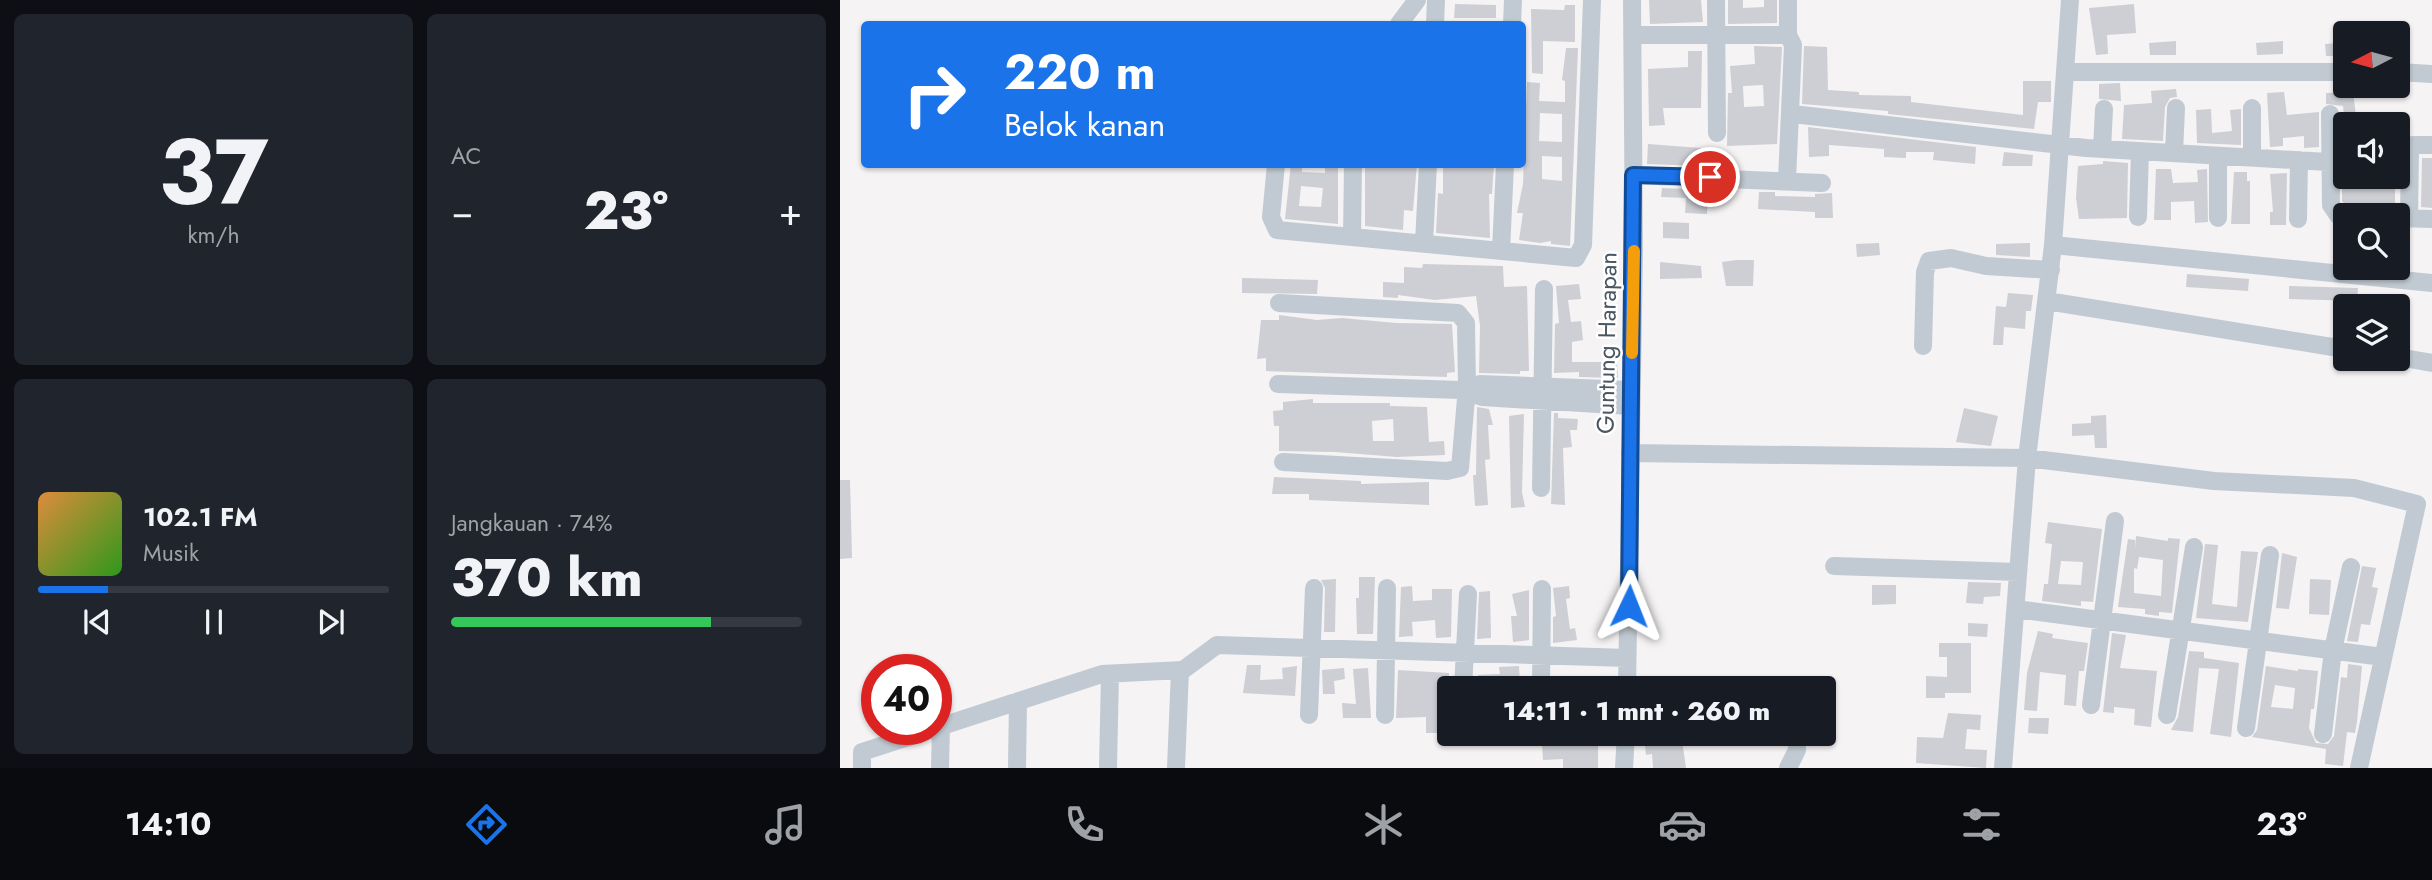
<!DOCTYPE html>
<html lang="id">
<meta charset="utf-8">
<style>
:root{--surface:#171b24;--page:#20242c;--text:#f1f3f6;--muted:#9ea1a6;--line:#363941;--accent:#1a73e8}
body{margin:0;font-family:Jost,sans-serif;background:var(--page);color:var(--text);height:100vh;display:flex;flex-direction:column;font-size:26px;white-space:nowrap}
*{box-sizing:border-box;margin:0}
p{font-size:23px;color:var(--muted)}
.icon{flex:none;width:38px;height:38px;fill:none;stroke:currentColor;stroke-width:2;stroke-linecap:round;stroke-linejoin:round}
.map{position:relative;flex:1;overflow:hidden}
.details{display:flex;flex-direction:column;gap:14px;padding:14px;background:#0d0f14;width:840px}
.details>*{flex:none}
.guide{position:absolute;left:21px;top:21px;width:665px;height:147px;border-radius:7px;box-shadow:0 2px 5px #0004;background:#1a73e8;color:#fff;overflow:hidden}
.needle{width:46px;rotate:264deg}
.tools{position:absolute;left:1493px;top:21px;display:grid;gap:14px}
.tools a{display:grid;place-items:center;width:77px;height:77px;border-radius:7px;background:var(--surface);box-shadow:0 2px 5px #0004;font-size:35px}
.speed{position:absolute;left:21px;top:654px;display:flex;gap:14px;font-size:35px;font-weight:700;text-align:center}
.speed>*{display:grid;place-content:center;width:91px;height:91px;border-radius:50%;background:var(--surface);box-shadow:0 2px 5px #0004;line-height:1}
.speed .limit{border:10px solid #d22;background:#fff;color:#111}
.pin{position:absolute;display:grid;place-items:center;width:60px;height:60px;color:#fff;margin:-30px;border:4px solid #fff;border-radius:50%;box-shadow:0 2px 7px #0007}
.me{position:absolute;width:77px;margin:-38px;rotate:2deg;stroke-linejoin:round;filter:drop-shadow(0 0 5px #0008)}
.turn{display:flex;align-items:center;gap:24px;height:147px;padding:0 28px;font-size:32px}
.turn .icon{width:91px;height:91px;stroke-width:2.5}
.turn b{display:block;font-size:49px;line-height:60px}
.big{font-size:52px;font-weight:800;line-height:1.1}
.details .widget{flex:1;display:flex;flex-direction:column;justify-content:center;gap:10px;min-width:0;padding:0 24px;border-radius:10px;background:var(--page)}
.details .dial{align-items:center;gap:0}
.dial b{font-size:91px;line-height:1}
.song{display:flex;align-items:center;gap:21px}
.cover{width:84px;height:84px;border-radius:10px;background:linear-gradient(135deg,hsl(30 70% 55%),hsl(110 70% 35%))}
.played{height:7px;border-radius:4px;background:linear-gradient(90deg,var(--accent) 20%,var(--line) 20%)}
.keys{display:flex;justify-content:space-around;direction:ltr}
.heat{display:flex;justify-content:space-between;align-items:center;font-size:38px;direction:ltr}
.charge{height:10px;border-radius:5px;background:linear-gradient(90deg,#34c759 74%,var(--line) 0)}
.details .tiles{flex:1;display:grid;gap:14px;grid-template-columns:repeat(2,1fr)}
.trip{position:absolute;left:597px;top:676px;width:399px;height:70px;border-radius:7px;background:var(--surface);box-shadow:0 2px 5px #0004;font-weight:800;line-height:70px;text-align:center}
.tab-bar{display:flex;height:112px;justify-content:space-around;align-items:center;background:#090b0e;color:var(--muted)}
.tab-bar .icon{width:49px;height:49px}
.tab-bar .active{color:var(--accent)}
.tab-bar b{font-size:32px;color:var(--text)}
main{display:flex;flex:1;min-height:0}
.map>svg:first-child{display:block}
</style>
<main>
<section class="details">
<div class="tiles">
<div class="widget dial"><b>37</b><p>km/h</p></div>
<div class="widget"><p>AC</p>
<div class="heat"><a>−</a><b class="big">23°</b><a>+</a></div>
</div>
<div class="widget">
<div class="song"><i class="cover"></i><div><b>102.1 FM</b><p>Musik</p></div></div>
<div class="played"></div>
<div class="keys"><svg class="icon" aria-label="previous" viewBox="0 0 24 24"><path d="M18 5L8 12l10 7zM5 5v14"/></svg><svg class="icon" aria-label="pause" viewBox="0 0 24 24"><path d="M8 5v14M16 5v14"/></svg><svg class="icon" aria-label="next" viewBox="0 0 24 24"><path d="M6 5l10 7-10 7zM19 5v14"/></svg></div>
</div>
<div class="widget"><p>Jangkauan · 74%</p><b class="big">370 km</b><div class="charge"></div></div>
</div>
</section>
<div class="map">
<svg width="1592" height="768" viewBox="0 0 1592 768">
<rect width="100%" height="100%" fill="#f5f3f3"/>
<path fill="#cdcfd5" fill-rule="evenodd" d="M 809,0 L 861,0 L 863,22 L 810,24 Z
M 888,0 L 903,0 L 903,8 L 924,7 L 924,0 L 937,0 L 937,23 L 888,24 Z
M 615,4 L 656,5 L 656,18 L 614,18 Z
M 1294,4 L 1296,33 L 1267,35 L 1268,54 L 1256,55 L 1249,8 Z
M 725,5 L 735,5 L 735,42 L 703,41 L 703,74 L 692,73 L 691,9 L 724,10 Z
M 1336,41 L 1336,55 L 1310,55 L 1309,43 Z
M 1443,41 L 1443,54 L 1417,55 L 1416,43 Z
M 1498,43 L 1505,43 L 1505,56 L 1486,56 L 1485,44 Z
M 914,46 L 942,47 L 937,144 L 887,146 L 888,93 L 892,93 L 890,66 L 915,64 ZM 923,85 L 924,106 L 904,107 L 903,86 Z
M 964,46 L 987,47 L 988,90 L 1019,92 L 1019,95 L 1071,96 L 1071,102 L 1183,115 L 1183,81 L 1211,81 L 1211,102 L 1198,102 L 1194,129 L 1048,114 L 1048,111 L 962,104 Z
M 726,48 L 738,48 L 730,246 L 711,244 L 711,241 L 700,243 L 679,240 L 683,213 L 677,213 L 683,184 L 687,82 L 700,83 L 699,101 L 725,102 L 725,81 L 722,80 ZM 700,113 L 722,114 L 722,142 L 699,141 ZM 702,156 L 722,157 L 722,181 L 702,179 Z
M 848,51 L 862,51 L 861,108 L 823,108 L 825,125 L 809,126 L 808,69 L 848,67 Z
M 1280,83 L 1281,101 L 1259,99 L 1259,84 Z
M 1336,89 L 1337,97 L 1330,98 L 1325,107 L 1323,141 L 1282,139 L 1284,105 L 1312,103 L 1311,91 Z
M 1444,92 L 1447,115 L 1479,112 L 1479,147 L 1464,148 L 1464,136 L 1443,138 L 1443,146 L 1430,147 L 1427,93 Z
M 1513,92 L 1517,124 L 1505,124 L 1505,128 L 1503,106 L 1486,104 L 1486,93 Z
M 1371,109 L 1372,133 L 1392,131 L 1390,110 L 1401,109 L 1401,145 L 1357,143 L 1356,110 Z
M 968,127 L 1136,147 L 1135,164 L 1093,160 L 1094,152 L 1066,152 L 1066,158 L 1044,157 L 1044,149 L 989,145 L 989,156 L 969,157 Z
M 808,144 L 861,148 L 860,166 L 807,164 Z
M 1164,152 L 1193,155 L 1192,166 L 1162,166 Z
M 1582,158 L 1592,158 L 1592,208 L 1581,207 Z
M 1263,161 L 1288,163 L 1287,218 L 1239,219 L 1236,198 L 1238,166 L 1263,164 Z
M 451,164 L 462,164 L 462,172 L 485,173 L 485,164 L 498,164 L 498,224 L 445,219 ZM 461,186 L 483,188 L 481,207 L 459,206 Z
M 525,164 L 577,164 L 573,211 L 564,210 L 563,230 L 525,226 Z
M 603,164 L 654,164 L 652,194 L 649,194 L 650,238 L 596,233 L 598,193 L 603,194 Z
M 1316,169 L 1331,169 L 1333,183 L 1358,182 L 1357,170 L 1367,169 L 1368,222 L 1355,223 L 1354,201 L 1331,202 L 1331,220 L 1314,220 Z
M 1394,172 L 1407,172 L 1407,181 L 1410,181 L 1410,224 L 1391,224 Z
M 1447,173 L 1446,225 L 1430,225 L 1430,212 L 1433,212 L 1430,174 Z
M 1502,177 L 1555,177 L 1555,207 L 1548,213 L 1538,213 L 1538,203 L 1516,204 L 1516,211 L 1512,211 L 1502,201 Z
M 822,188 L 868,190 L 867,214 L 845,213 L 846,198 L 821,197 Z
M 919,192 L 935,192 L 935,196 L 975,197 L 975,194 L 992,193 L 993,218 L 975,218 L 975,212 L 918,209 Z
M 823,222 L 849,223 L 849,239 L 823,238 Z
M 1039,243 L 1040,255 L 1017,257 L 1016,244 Z
M 1190,243 L 1190,257 L 1156,255 L 1156,244 Z
M 896,260 L 914,260 L 913,286 L 886,286 L 882,262 Z
M 820,262 L 861,266 L 862,278 L 820,279 Z
M 583,264 L 663,266 L 664,287 L 687,286 L 689,371 L 680,371 L 680,374 L 639,373 L 640,326 L 636,296 L 595,300 L 558,295 L 558,298 L 543,297 L 543,282 L 564,283 L 564,267 L 582,268 Z
M 1347,274 L 1409,279 L 1408,291 L 1346,287 Z
M 402,278 L 478,280 L 477,294 L 402,293 Z
M 739,284 L 741,299 L 728,300 L 731,322 L 741,321 L 743,340 L 732,342 L 732,362 L 777,362 L 778,378 L 739,377 L 739,372 L 714,373 L 715,324 L 719,323 L 716,286 Z
M 1449,286 L 1518,288 L 1517,301 L 1449,299 Z
M 1168,293 L 1193,295 L 1191,311 L 1186,311 L 1185,329 L 1164,327 L 1163,345 L 1153,345 L 1156,306 L 1166,307 Z
M 439,315 L 477,320 L 502,318 L 556,323 L 612,324 L 615,372 L 607,373 L 607,377 L 426,371 L 426,358 L 417,359 L 421,320 L 439,320 Z
M 473,399 L 473,403 L 550,403 L 550,406 L 587,407 L 589,442 L 604,441 L 605,455 L 557,457 L 495,452 L 439,451 L 439,426 L 434,426 L 433,411 L 443,410 L 443,402 ZM 553,419 L 554,441 L 533,441 L 532,421 Z
M 637,407 L 649,409 L 653,425 L 648,425 L 650,459 L 645,460 L 648,505 L 635,506 L 633,475 L 636,475 Z
M 1124,408 L 1158,416 L 1151,446 L 1116,442 Z
M 714,413 L 718,413 L 718,418 L 738,419 L 737,430 L 730,430 L 732,447 L 723,448 L 725,505 L 711,504 Z
M 684,414 L 682,492 L 685,507 L 671,508 L 669,416 Z
M 1266,415 L 1267,448 L 1255,448 L 1254,435 L 1232,436 L 1232,424 L 1251,423 L 1251,416 Z
M 434,477 L 521,481 L 521,484 L 589,482 L 589,505 L 469,500 L 469,494 L 432,494 Z
M 0,480 L 10,480 L 12,558 L 0,559 Z
M 1208,522 L 1262,529 L 1253,602 L 1241,601 L 1241,606 L 1202,601 L 1204,584 L 1208,584 L 1212,544 L 1205,543 ZM 1221,561 L 1243,562 L 1241,585 L 1218,584 Z
M 1296,536 L 1328,541 L 1328,538 L 1340,539 L 1332,613 L 1319,612 L 1319,616 L 1305,614 L 1305,609 L 1278,607 L 1288,539 L 1295,540 L 1295,549 ZM 1299,557 L 1323,560 L 1321,596 L 1294,593 L 1294,568 L 1297,569 Z
M 1365,544 L 1378,545 L 1372,604 L 1397,607 L 1401,551 L 1418,552 L 1408,622 L 1356,618 Z
M 1442,553 L 1457,557 L 1449,609 L 1436,608 Z
M 1522,566 L 1536,568 L 1532,587 L 1538,588 L 1530,625 L 1521,624 L 1518,642 L 1507,641 Z
M 519,577 L 535,577 L 533,634 L 517,634 L 516,598 L 519,598 Z
M 496,579 L 495,632 L 484,632 L 485,588 L 481,580 Z
M 1470,579 L 1491,580 L 1489,615 L 1469,614 Z
M 1128,582 L 1161,583 L 1160,596 L 1144,597 L 1143,604 L 1126,603 Z
M 1032,585 L 1056,585 L 1056,604 L 1032,605 Z
M 572,586 L 573,601 L 592,600 L 592,589 L 612,589 L 611,637 L 596,638 L 595,620 L 572,622 L 573,636 L 559,637 L 561,587 Z
M 729,586 L 730,598 L 726,599 L 730,629 L 735,628 L 737,640 L 713,643 L 713,617 L 716,616 L 713,588 Z
M 689,590 L 689,640 L 673,642 L 671,616 L 677,616 L 672,594 Z
M 650,591 L 651,638 L 637,639 L 639,592 Z
M 1128,623 L 1148,624 L 1147,637 L 1128,636 Z
M 1198,631 L 1213,634 L 1212,638 L 1248,643 L 1244,671 L 1239,671 L 1236,706 L 1224,705 L 1226,675 L 1200,672 L 1197,711 L 1184,710 L 1187,673 Z
M 1272,633 L 1286,635 L 1280,668 L 1317,671 L 1311,727 L 1294,725 L 1295,709 L 1274,707 L 1274,713 L 1263,712 Z
M 1099,643 L 1131,643 L 1131,693 L 1105,693 L 1105,698 L 1086,698 L 1086,676 L 1107,677 L 1107,657 L 1099,657 Z
M 1349,651 L 1364,652 L 1364,658 L 1399,663 L 1391,737 L 1370,734 L 1379,669 L 1359,668 L 1353,732 L 1331,730 L 1338,717 Z
M 1508,664 L 1522,666 L 1517,722 L 1515,733 L 1507,732 L 1503,766 L 1485,764 L 1486,749 L 1412,737 L 1417,730 L 1426,666 L 1458,671 L 1458,669 L 1478,671 L 1474,709 L 1471,709 L 1469,728 L 1476,743 L 1488,744 L 1494,736 L 1501,677 L 1507,678 ZM 1435,685 L 1455,688 L 1453,709 L 1431,707 Z
M 407,665 L 421,665 L 420,680 L 443,679 L 442,668 L 457,666 L 455,696 L 403,693 Z
M 679,666 L 680,684 L 638,687 L 638,675 L 660,674 L 659,667 Z
M 504,668 L 505,679 L 494,681 L 495,694 L 483,694 L 482,670 Z
M 528,668 L 531,718 L 503,718 L 502,703 L 516,704 L 513,669 Z
M 558,670 L 609,673 L 609,706 L 602,706 L 602,733 L 586,733 L 586,717 L 556,718 Z
M 1108,713 L 1141,715 L 1140,730 L 1127,729 L 1125,749 L 1147,750 L 1146,768 L 1076,763 L 1077,737 L 1103,738 Z
M 1189,718 L 1209,718 L 1208,734 L 1188,733 Z
M 746,733 L 758,733 L 758,768 L 723,768 L 723,759 L 703,760 L 702,744 L 746,744 Z
M 825,733 L 841,733 L 846,768 L 813,768 L 812,754 L 806,755 L 804,736 Z"/>
<g fill="none" stroke-linecap="round" stroke-linejoin="round">
<path stroke="#c1cad2" stroke-width="18" d="M 876,0 L 877,133
M 559,24 L 577,0
M 595,24 L 596,0
M 672,24 L 673,0
M 792,35 L 948,35
M 1226,72 L 1505,72
M 1558,72 L 1592,74
M 1412,108 L 1412,158
M 953,114 L 1246,148 L 1488,162
M 1490,114 L 1491,205 L 1498,215 L 1505,219
M 1262,149 L 1264,109
M 1334,153 L 1336,108
M 436,164 L 431,217 L 437,230 L 736,258 L 743,245 L 752,0
M 793,175 L 982,183
M 947,180 L 953,45 L 948,35 L 948,0
M 1298,217 L 1300,151
M 1569,217 L 1570,149 L 1573,145 L 1592,145
M 1378,218 L 1378,156
M 1558,218 L 1592,219
M 1458,219 L 1459,160
M 512,237 L 513,164
M 584,243 L 588,164
M 1213,245 L 1592,283
M 661,251 L 665,164
M 1207,301 L 1505,349
M 439,303 L 618,313 L 626,323 L 627,387 L 620,468 L 607,471 L 443,462
M 1083,346 L 1085,272 L 1089,261 L 1111,258 L 1146,266 L 1211,270
M 1558,357 L 1592,363
M 438,384 L 621,390 L 640,384 L 791,390
M 621,390 L 642,397 L 791,406
M 790,453 L 1187,458 L 1374,481 L 1514,488 L 1577,504 L 1519,768
M 701,488 L 704,289
M 994,566 L 1178,572
M 1176,609 L 1543,657
M 623,688 L 628,594
M 701,688 L 702,589
M 787,688 L 794,251 L 792,0
M 1251,705 L 1275,521
M 469,715 L 474,588
M 545,715 L 547,588
M 1327,715 L 1354,547
M 96,728 L 262,674 L 343,670 L 377,645 L 787,658
M 1406,728 L 1430,555
M 1483,734 L 1493,650 L 1511,567
M 22,768 L 22,752 L 90,730
M 100,768 L 101,726
M 177,768 L 178,701
M 268,768 L 270,674
M 336,768 L 340,670
M 784,768 L 786,733
M 948,768 L 957,750 L 956,733
M 1163,768 L 1187,458 L 1213,245 L 1230,0"/>
</g>
<g fill="none" stroke-linecap="round" stroke-linejoin="round">
<defs>
<path id="route" d="M 789,606 L 793,175 L 870,177"/>
</defs>
<use href="#route" stroke="#114b97" stroke-width="18"/>
<use href="#route" stroke="#1a73e8" stroke-width="12"/>
<path stroke="#f59e0b" stroke-width="12" d="M 792,353 L 794,251"/>
</g>
<g text-anchor="middle" stroke-width="5" stroke-linejoin="round" paint-order="stroke">
<g font-size="24" fill="#4a5661" stroke="#fff">
<text transform="translate(767 343) rotate(-89)" y="8">Guntung Harapan</text>
</g>
</g>
</svg>
<div class="tools">
<a><svg class="needle" viewBox="-14 -14 28 28"><path d="M0-13l5 13h-10z" fill="#e53935"/><path d="M0 13l5-13h-10z" fill="#9ea1a6"/></svg></a>
<a><svg class="icon" aria-label="sound" viewBox="0 0 24 24"><path d="M4 9h4l5-4v14l-5-4H4zM17 9q2 3 0 6"/></svg></a>
<a><svg class="icon" aria-label="search" viewBox="0 0 24 24"><circle cx="10" cy="10" r="6"/><path d="M15 15l6 6"/></svg></a>
<a><svg class="icon" aria-label="layers" viewBox="0 0 24 24"><path d="M12 4l9 5-9 5-9-5zM3 14l9 5 9-5"/></svg></a>
</div>
<div class="speed"><div class="limit">40</div></div>
<div class="pin" style="left:870px;top:177px;background:#d93025"><svg class="icon" aria-label="arrive" viewBox="0 0 24 24"><path d="M6 21V4h12l-3 4 3 4H6"/></svg></div>
<svg class="me" style="left:789px;top:606px" viewBox="-20 -20 40 40"><path d="M0-17L14 15 0 8-14 15z" fill="#1a73e8" stroke="#fff" stroke-width="4"/></svg>
<div class="trip">14:11 · 1 mnt · 260 m</div>
<div class="guide">
<div class="turn"><svg class="icon" aria-label="right" viewBox="0 0 24 24"><path d="M7 20v-9h11M14 6l5 5-5 5"/></svg><div><b>220 m</b>Belok kanan</div></div>
</div>
</div>
</main>
<nav class="tab-bar">
<b>14:10</b>
<svg class="icon active" aria-label="directions" viewBox="0 0 24 24"><path d="M12 3l9 9-9 9-9-9zM9 14v-3h6M13 9l2 2-2 2"/></svg>
<svg class="icon" aria-label="music" viewBox="0 0 24 24"><path d="M9 18V5l10-2v13"/><circle cx="6" cy="18" r="3"/><circle cx="16" cy="16" r="3"/></svg>
<svg class="icon" aria-label="phone" viewBox="0 0 24 24"><path d="M5 4h4l2 5-3 2q2 4 5 5l2-3 5 2v4C11 20 4 13 5 4z"/></svg>
<svg class="icon" aria-label="climate" viewBox="0 0 24 24"><path d="M12 3v18M4 7l16 10M4 17L20 7"/></svg>
<svg class="icon" aria-label="car" viewBox="0 0 24 24"><path d="M5 17H2v-5l4-1 3-4h7l3 4 3 1v5h-3M9 17h6M6 11h13"/><circle cx="7" cy="17" r="2"/><circle cx="17" cy="17" r="2"/></svg>
<svg class="icon" aria-label="filters" viewBox="0 0 24 24"><path d="M4 7h16M4 17h16"/><circle cx="9" cy="7" r="2"/><circle cx="15" cy="17" r="2"/></svg>
<b>23°</b>
</nav>
